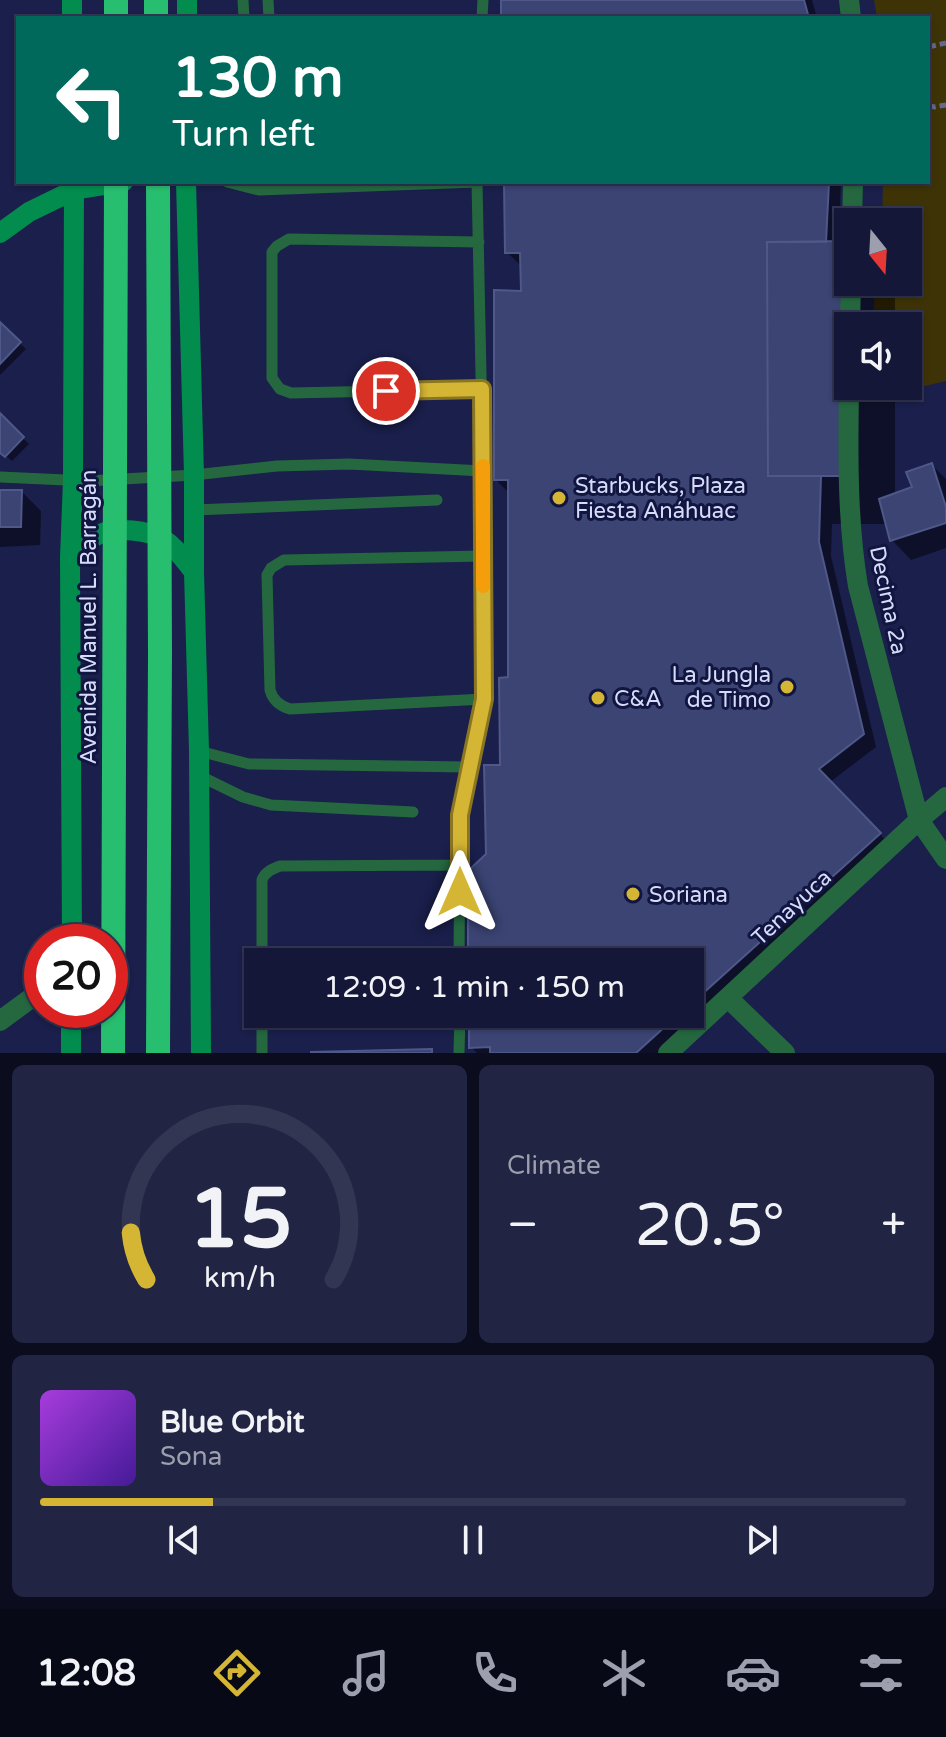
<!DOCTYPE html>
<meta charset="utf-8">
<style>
:root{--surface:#141738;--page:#212443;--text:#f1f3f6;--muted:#9d9fae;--line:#333653;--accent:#d5b534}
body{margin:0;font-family:"Varela Round",sans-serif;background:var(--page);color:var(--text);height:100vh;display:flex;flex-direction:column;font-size:30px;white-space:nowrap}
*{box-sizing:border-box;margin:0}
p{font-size:26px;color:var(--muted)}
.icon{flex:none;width:44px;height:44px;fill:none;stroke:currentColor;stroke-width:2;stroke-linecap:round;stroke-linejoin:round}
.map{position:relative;height:1053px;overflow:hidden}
.sheet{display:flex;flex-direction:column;gap:12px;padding:12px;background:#0b0d1f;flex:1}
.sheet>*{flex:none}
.hud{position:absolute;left:16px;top:16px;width:914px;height:168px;border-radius:0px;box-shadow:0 2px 6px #0004,0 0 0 2px var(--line);background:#00695c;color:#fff;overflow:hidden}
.needle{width:52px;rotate:162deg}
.fabs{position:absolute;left:834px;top:208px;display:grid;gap:16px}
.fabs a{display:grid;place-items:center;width:88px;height:88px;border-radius:0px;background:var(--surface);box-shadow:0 2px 6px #0004,0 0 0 2px var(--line);font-size:40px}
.speed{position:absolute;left:24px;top:924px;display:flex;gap:16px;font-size:40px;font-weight:700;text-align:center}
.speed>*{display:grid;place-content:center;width:104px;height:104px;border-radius:50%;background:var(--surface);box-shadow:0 2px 6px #0004,0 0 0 2px var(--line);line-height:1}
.speed .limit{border:12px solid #d22;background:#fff;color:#111}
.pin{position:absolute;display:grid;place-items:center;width:68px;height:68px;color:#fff;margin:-34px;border:4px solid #fff;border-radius:50%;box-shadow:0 2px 8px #0007}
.me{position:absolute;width:88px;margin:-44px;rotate:0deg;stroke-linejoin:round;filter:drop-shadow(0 0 6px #0008)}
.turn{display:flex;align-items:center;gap:28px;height:168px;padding:0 24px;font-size:36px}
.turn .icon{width:104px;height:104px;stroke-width:2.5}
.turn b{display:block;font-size:56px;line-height:68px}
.big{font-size:60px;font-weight:600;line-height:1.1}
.sheet .tile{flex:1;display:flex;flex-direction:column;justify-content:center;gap:12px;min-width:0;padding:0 28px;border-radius:12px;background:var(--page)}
.sheet .dial{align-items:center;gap:0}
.dial svg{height:208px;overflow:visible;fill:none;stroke:var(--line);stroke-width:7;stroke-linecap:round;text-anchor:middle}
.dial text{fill:var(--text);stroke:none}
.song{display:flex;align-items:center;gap:24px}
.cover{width:96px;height:96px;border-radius:12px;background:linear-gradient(135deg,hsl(280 70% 55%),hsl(260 70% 35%))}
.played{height:8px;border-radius:4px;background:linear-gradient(90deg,var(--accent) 20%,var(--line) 20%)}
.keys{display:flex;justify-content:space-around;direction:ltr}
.heat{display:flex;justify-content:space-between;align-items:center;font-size:44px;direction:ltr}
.sheet .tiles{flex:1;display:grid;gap:12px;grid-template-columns:1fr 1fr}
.tile:last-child{grid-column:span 2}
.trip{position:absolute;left:244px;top:948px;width:460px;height:80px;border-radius:0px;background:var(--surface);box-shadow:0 2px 6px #0004,0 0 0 2px var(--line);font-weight:600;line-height:80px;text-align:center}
.menu{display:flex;height:128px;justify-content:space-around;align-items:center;background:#080916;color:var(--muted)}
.menu .icon{width:56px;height:56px}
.menu .selected{color:var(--accent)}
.menu b{font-size:36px;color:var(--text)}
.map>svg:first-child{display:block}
</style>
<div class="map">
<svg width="946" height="1053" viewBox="0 0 946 1053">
<rect width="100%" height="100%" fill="#1a1f4b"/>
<path fill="#3e3307" d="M 874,0 L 946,0 L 946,381 L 865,400 L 866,386 L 908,386 L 908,326 L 872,326 L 876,282 L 908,282 L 908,222 L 882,222 L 883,182 L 928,182 L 928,18 L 877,18 Z"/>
<path fill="#0007" d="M 503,0 L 812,0 L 817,18 L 503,18 Z
M 506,182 L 841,182 L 838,243 L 846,243 L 848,246 L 848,282 L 884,282 L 895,292 L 895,326 L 848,326 L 848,386 L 895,386 L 895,496 L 914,488 L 932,465 L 946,479 L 946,548 L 911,560 L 892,540 L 888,524 L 832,524 L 831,556 L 876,747 L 830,782 L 892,847 L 663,1053 L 477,1053 L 471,1047 L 471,1014 L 690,1014 L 690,962 L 470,962 L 502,767 L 510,679 L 509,493 L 496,480 L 523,294 L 523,265 L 520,265 L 507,252 Z
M 0,325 L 26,349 L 0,375 Z
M 0,416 L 29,444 L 12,461 L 0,451 Z
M 0,492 L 22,492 L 41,511 L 40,545 L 0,547 Z"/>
<path fill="#3b4473" stroke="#4e5889" stroke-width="2" d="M 501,0 L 804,0 L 809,18 L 501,18 Z
M 504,182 L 829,182 L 826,242 L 767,242 L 768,476 L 821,476 L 819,542 L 864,734 L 819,769 L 881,833 L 690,1005 L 690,962 L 468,962 L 468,871 L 486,854 L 484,765 L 500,765 L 499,678 L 508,677 L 508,480 L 494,480 L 494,290 L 521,291 L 520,253 L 505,253 Z
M 847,241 L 847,476 L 768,476 L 767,242 Z
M 0,322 L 21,342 L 0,364 Z
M 0,413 L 24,437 L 5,457 L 0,453 Z
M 932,463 L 946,507 L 946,523 L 890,541 L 879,499 L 912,487 L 906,472 Z
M 0,490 L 22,490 L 21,527 L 0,527 Z
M 469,1014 L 679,1014 L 636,1053 L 490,1053 L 490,1047 L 469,1048 Z
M 432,1049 L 432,1053 L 310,1052 Z"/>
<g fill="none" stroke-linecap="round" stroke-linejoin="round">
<path stroke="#62688e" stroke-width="5" stroke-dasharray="8 4" stroke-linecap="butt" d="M 928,47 L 946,43
M 928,105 L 934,107 L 946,105"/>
<path stroke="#256840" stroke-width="11" d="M 243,0 L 244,18
M 268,0 L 269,18
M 482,18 L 483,0
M 227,182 L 259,190 L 477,182
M 479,242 L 289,239 L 277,246 L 272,252 L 272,378 L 280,389 L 291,393 L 482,389
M 0,477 L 88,481 L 194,475 L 277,466 L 349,464 L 483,471
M 195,510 L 437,500
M 483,556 L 284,560 L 271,568 L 267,575 L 270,690 C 273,701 280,706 290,709 L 484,699
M 199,751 L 249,764 L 468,767
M 198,775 L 243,797 L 271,805 L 413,812
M 262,962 L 262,880 C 265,872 272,869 280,866 L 460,865
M 459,962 L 460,815 L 484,699 L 483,471 L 477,182
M 370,1014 L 460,1014
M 262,1053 L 262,1014
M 459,1053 L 460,1014"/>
<path stroke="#256840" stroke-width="20" d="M 849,0 L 851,18
M 852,222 L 853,182
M 850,326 L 851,282
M 849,386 C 848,453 847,520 858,586 L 919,820 L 946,859
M 728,998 L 785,1053
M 0,1021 L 42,990
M 668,1053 L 919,820 L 946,797"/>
<path stroke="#028d4e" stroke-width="20" d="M 72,0 L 72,18
M 187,18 L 187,0
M 186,182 L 194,475 L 194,572 L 199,751 L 201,1053
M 0,233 L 29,212 L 74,190 L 123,182
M 70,558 C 79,550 88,538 100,534 C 118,527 147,530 163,539 C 176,547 185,561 194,572
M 72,942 L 70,558 L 73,480 L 74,182
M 71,1053 L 71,1010"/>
<path stroke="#28be70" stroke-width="24" d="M 156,0 L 156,18
M 116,18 L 116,0"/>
<path stroke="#28be70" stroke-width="24" d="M 158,182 L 160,653 L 158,1053
M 113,1053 L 116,182"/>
</g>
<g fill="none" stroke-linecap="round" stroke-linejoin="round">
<defs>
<path id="route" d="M 386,391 L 482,389 L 484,699 L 460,815 L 460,892"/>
</defs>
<use href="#route" stroke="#8a7622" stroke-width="20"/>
<use href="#route" stroke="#d5b534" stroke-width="14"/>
<path stroke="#f59e0b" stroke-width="14" d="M 483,466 L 483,586"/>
</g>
<g fill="#d5b534" stroke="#111540" stroke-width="3">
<circle cx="559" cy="498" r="8"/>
<circle cx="787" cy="687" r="8"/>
<circle cx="598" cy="698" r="8"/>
<circle cx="633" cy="894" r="8"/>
</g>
<g text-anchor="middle" stroke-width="6" stroke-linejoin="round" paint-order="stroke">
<g font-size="22" fill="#d5dcf9" stroke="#111540" text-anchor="start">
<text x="575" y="493">Starbucks, Plaza<tspan x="575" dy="25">Fiesta Anáhuac</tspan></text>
<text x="771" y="682" text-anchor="end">La Jungla<tspan x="771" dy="25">de Timo</tspan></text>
<text x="614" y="706">C&amp;A</text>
<text x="649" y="902">Soriana</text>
</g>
<g font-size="22" fill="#d5dcf9" stroke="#111540">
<text transform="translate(889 600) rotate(78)" y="8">Decima 2a</text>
<text transform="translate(88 617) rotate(-90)" y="8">Avenida Manuel L. Barragán</text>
<text transform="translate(791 907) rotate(-43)" y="8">Tenayuca</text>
</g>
</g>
</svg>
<div class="fabs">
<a><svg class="needle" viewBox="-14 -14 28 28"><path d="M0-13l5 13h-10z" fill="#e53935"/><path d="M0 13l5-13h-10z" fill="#9d9fae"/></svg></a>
<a><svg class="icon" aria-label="sound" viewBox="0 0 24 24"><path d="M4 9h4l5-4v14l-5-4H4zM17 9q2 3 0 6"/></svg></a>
</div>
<div class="speed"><div class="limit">20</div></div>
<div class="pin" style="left:386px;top:391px;background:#d93025"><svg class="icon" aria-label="arrive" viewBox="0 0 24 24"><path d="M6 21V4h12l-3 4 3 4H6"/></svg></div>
<svg class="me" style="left:460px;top:892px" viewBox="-20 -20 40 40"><path d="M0-17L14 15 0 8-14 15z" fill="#d5b534" stroke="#fff" stroke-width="4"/></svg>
<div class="trip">12:09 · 1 min · 150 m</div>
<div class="hud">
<div class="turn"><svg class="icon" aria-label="left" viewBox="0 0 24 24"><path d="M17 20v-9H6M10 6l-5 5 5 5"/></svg><div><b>130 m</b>Turn left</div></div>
</div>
</div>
<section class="sheet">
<div class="tiles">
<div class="tile dial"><svg viewBox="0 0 100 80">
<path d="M14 69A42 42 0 1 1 86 69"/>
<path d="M14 69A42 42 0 0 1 8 51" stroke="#d5b534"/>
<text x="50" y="56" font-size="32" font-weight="700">15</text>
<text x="50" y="72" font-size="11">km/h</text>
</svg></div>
<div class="tile"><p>Climate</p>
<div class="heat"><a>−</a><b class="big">20.5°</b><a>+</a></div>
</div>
<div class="tile">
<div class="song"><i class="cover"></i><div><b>Blue Orbit</b><p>Sona</p></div></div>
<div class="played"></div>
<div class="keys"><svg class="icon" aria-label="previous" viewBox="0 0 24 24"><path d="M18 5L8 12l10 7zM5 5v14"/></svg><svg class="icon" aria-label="pause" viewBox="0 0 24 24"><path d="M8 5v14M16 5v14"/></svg><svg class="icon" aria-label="next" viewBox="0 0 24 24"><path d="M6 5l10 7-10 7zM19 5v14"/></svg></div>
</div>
</div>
</section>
<nav class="menu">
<b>12:08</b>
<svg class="icon selected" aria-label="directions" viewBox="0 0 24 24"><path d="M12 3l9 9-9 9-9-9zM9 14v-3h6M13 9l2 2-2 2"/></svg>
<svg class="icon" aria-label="music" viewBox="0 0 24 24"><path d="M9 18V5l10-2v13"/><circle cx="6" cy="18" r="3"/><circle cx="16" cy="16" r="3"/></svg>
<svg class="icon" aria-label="phone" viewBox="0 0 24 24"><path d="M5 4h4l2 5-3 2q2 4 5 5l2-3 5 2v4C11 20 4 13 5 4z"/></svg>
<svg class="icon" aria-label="climate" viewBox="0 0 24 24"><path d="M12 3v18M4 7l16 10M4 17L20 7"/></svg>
<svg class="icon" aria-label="car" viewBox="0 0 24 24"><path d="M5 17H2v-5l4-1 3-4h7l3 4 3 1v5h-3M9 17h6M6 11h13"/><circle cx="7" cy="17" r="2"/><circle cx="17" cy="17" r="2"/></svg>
<svg class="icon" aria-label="filters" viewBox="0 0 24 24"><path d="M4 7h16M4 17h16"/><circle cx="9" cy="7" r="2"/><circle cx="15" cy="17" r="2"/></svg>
</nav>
